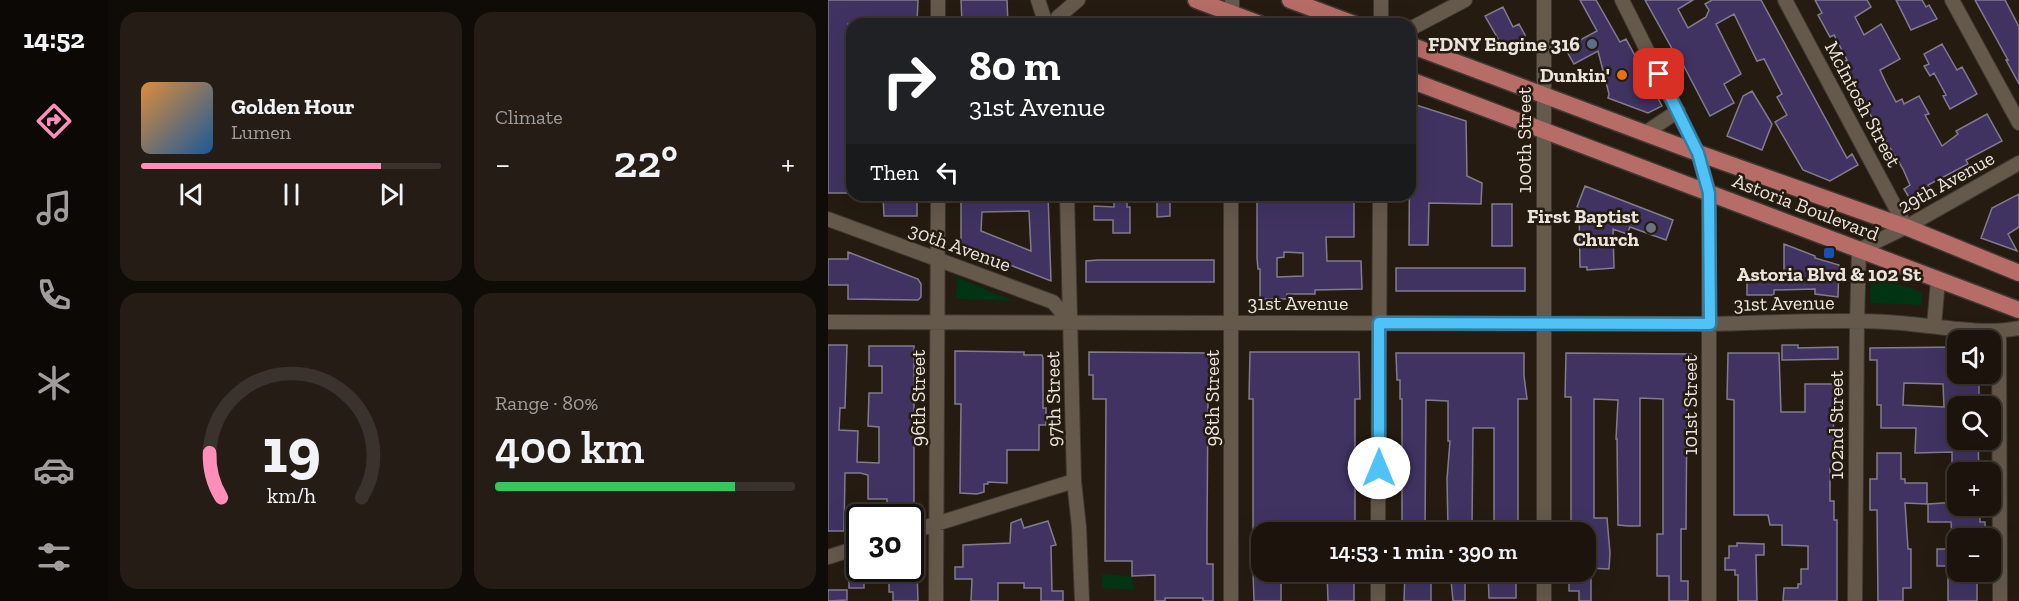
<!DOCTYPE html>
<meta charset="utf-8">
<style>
:root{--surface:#1c140c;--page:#251d15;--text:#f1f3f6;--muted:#a09e9d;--line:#3a332d;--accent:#ff8eba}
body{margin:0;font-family:"Zilla Slab",serif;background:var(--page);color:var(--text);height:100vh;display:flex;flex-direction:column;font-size:22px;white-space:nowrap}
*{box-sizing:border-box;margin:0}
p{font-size:20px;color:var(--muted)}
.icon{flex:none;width:33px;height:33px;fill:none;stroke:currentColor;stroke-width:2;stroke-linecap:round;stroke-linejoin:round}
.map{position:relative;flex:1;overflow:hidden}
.side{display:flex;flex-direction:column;gap:12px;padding:12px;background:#0f0b07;width:720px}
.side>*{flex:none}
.hud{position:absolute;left:18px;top:18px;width:570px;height:183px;border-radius:18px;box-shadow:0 6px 24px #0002,0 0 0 2px var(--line);background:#202124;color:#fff;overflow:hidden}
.controls{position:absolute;left:1119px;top:330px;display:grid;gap:12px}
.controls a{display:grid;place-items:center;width:54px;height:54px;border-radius:12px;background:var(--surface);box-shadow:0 6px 24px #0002,0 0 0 2px var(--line);font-size:30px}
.speed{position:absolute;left:18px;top:504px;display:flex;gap:12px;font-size:30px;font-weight:700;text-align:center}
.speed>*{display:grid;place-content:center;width:78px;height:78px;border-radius:50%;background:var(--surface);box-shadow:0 6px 24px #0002,0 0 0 2px var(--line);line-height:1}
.speed .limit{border:3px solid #111;border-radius:9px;background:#fff;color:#111}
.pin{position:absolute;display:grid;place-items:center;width:51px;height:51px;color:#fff;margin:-26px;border-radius:12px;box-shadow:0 3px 9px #0006}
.me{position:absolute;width:66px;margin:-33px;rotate:0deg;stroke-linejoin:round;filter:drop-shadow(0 0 4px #0008)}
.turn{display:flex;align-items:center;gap:21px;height:126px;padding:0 24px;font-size:27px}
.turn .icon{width:78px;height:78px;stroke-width:2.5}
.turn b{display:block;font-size:42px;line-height:51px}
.then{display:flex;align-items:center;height:57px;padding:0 24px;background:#0003;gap:12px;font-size:22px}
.big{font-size:45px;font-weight:600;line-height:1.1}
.side .tile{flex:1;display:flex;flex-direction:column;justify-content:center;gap:9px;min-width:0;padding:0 21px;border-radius:18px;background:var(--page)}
.side .dial{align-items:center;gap:0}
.dial svg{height:156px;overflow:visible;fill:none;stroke:var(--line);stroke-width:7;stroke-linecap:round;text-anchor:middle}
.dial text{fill:var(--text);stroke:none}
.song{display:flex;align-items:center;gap:18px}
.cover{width:72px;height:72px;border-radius:9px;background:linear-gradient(135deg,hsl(30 70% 55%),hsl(210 70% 35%))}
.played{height:6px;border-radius:3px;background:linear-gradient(90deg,var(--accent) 80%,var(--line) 80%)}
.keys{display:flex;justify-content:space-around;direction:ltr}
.heat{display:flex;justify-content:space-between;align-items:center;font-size:33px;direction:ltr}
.charge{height:9px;border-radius:4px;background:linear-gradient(90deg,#34c759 80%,var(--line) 0)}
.side .tiles{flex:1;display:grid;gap:12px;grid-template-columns:repeat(2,1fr)}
.trip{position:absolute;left:423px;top:522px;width:345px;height:60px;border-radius:18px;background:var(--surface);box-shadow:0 6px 24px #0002,0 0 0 2px var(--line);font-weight:600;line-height:60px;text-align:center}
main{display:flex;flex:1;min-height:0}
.tabs{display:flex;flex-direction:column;width:108px;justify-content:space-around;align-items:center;background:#0b0805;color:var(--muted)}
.tabs .icon{width:42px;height:42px}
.tabs .on{color:var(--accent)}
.tabs b{font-size:27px;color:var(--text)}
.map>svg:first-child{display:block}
</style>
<main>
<nav class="tabs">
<b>14:52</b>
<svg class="icon on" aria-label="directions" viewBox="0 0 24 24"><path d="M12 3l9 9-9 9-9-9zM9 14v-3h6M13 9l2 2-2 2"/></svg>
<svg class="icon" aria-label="music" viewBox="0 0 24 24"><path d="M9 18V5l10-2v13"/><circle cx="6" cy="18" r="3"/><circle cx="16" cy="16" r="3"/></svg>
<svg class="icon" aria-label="phone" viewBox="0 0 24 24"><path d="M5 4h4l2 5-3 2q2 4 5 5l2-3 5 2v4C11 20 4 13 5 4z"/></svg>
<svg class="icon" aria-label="climate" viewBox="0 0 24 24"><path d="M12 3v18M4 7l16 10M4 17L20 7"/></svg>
<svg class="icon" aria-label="car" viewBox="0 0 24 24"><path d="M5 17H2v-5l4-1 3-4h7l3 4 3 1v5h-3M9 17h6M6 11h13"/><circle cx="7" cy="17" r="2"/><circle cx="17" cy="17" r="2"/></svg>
<svg class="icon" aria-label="filters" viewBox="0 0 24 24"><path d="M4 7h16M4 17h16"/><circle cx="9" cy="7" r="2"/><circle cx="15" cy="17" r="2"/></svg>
</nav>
<section class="side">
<div class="tiles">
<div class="tile">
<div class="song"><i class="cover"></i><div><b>Golden Hour</b><p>Lumen</p></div></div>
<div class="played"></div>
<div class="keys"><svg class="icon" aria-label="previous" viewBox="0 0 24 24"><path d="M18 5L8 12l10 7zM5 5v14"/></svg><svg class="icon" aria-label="pause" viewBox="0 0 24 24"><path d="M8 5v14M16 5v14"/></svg><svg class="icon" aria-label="next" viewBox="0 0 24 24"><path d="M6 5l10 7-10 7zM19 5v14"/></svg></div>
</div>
<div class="tile"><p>Climate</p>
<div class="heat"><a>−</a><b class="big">22°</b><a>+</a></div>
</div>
<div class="tile dial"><svg viewBox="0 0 100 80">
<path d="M14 69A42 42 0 1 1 86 69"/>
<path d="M14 69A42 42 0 0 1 8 46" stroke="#ff8eba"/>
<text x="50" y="56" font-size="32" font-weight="700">19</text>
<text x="50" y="72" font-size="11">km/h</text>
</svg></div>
<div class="tile"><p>Range · 80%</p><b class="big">400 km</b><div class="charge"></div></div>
</div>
</section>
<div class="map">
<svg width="1191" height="601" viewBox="0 0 1191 601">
<rect width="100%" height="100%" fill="#251b10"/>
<path fill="#003413" d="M 1043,275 L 1094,292 L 1094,305 L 1042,303 Z
M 129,277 L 185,301 L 128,299 Z
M 274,574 L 304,576 L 306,590 L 274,588 Z"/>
<path fill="#403362" stroke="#807c8d" stroke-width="1.5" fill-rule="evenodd" d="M 0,0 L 90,0 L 89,24 L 20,24 L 20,193 L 0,193 Z
M 133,0 L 179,0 L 180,24 L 134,24 Z
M 752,0 L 768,0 L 792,42 L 798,39 L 834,106 L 820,113 L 780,98 L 781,94 L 770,51 L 746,64 L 737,48 L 769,31 Z
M 817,0 L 865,0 L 850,9 L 860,28 L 878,17 L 881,10 L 877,4 L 884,0 L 933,0 L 1019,158 L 1024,154 L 1030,165 L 1002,181 L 975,170 L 947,122 L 959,115 L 949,97 L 954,94 L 936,59 L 929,61 L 906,14 L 888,24 L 913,74 L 896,84 L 906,103 L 882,116 L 849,53 L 847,54 Z
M 987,0 L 1039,0 L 1043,7 L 1027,17 L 1036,35 L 1053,24 L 1072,59 L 1052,70 L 1058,83 L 1068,102 L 1074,99 L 1076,104 L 1091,96 L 1101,114 L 1097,115 L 1114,146 L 1130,134 L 1128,131 L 1159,114 L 1174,141 L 1138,160 L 1140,164 L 1100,185 L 1103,190 L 1085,200 L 1084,198 L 1082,199 L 1076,189 L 1082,185 L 1075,169 L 1043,116 L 1016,61 L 1019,60 L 1006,35 L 1002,37 L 990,15 L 994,13 Z
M 1068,0 L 1094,0 L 1098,7 L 1101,5 L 1109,19 L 1083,30 Z
M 1147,0 L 1177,0 L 1191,27 L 1191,84 L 1178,60 L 1180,60 Z
M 675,7 L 685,27 L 691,24 L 697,35 L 698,52 L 689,52 L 684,45 L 676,49 L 657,16 Z
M 1114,44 L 1129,70 L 1134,67 L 1149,94 L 1122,109 L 1115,96 L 1118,95 L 1106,73 L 1102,76 L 1096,66 L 1101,64 L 1096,54 Z
M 924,91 L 944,124 L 934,150 L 899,136 L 915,96 Z
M 582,103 L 638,121 L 639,176 L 654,183 L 653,204 L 601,203 L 600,245 L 581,245 Z
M 757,186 L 845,220 L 838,240 L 802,227 L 799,234 L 785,229 L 786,268 L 759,270 L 759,267 L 752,267 L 751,208 L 749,207 Z
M 1191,194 L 1191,227 L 1180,234 L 1189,251 L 1153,238 L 1164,208 Z
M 55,195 L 89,195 L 89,216 L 56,216 Z
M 133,195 L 220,195 L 223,281 L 133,246 ZM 201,211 L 203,251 L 153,231 L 154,212 Z
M 286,195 L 299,195 L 299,207 L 302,207 L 302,233 L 285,233 L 285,220 L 266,220 L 266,206 L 286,207 Z
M 329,195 L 342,195 L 342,216 L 329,217 Z
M 429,195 L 526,195 L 526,237 L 498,237 L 499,261 L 533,261 L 534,289 L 487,290 L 487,294 L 459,294 L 459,299 L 432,299 L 432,269 L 430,269 L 429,258 ZM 456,252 L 475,253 L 475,276 L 449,277 L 449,258 L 456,257 Z
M 664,204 L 684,204 L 684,246 L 664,246 Z
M 956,244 L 987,256 L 987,258 L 1011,265 L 1010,297 L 987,294 L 987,289 L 946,290 L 946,295 L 919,295 L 919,278 L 956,279 Z
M 20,252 L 90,279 L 93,284 L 93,297 L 90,300 L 20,299 L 20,285 L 0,285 L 0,259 L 20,259 Z
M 270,260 L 386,260 L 386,282 L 258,282 L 258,261 Z
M 568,268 L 697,268 L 697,291 L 568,291 Z
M 0,345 L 19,345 L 17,408 L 12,408 L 11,430 L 30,431 L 29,462 L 51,463 L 51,427 L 40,426 L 41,393 L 54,393 L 54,366 L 41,366 L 41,346 L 86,346 L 86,509 L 59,509 L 59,499 L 40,499 L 40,475 L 32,473 L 17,473 L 16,531 L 0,531 Z
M 954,345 L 970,345 L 970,348 L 1010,347 L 1010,359 L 954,360 Z
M 1130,347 L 1130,374 L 1151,374 L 1151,406 L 1130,406 L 1130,440 L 1150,440 L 1151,472 L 1124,472 L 1124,452 L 1087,453 L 1088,428 L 1053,428 L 1053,405 L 1049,405 L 1049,360 L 1042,360 L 1042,348 ZM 1076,383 L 1115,384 L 1116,407 L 1075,405 Z
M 127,351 L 196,352 L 196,355 L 214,355 L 215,358 L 215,408 L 218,408 L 218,425 L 211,425 L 211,450 L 179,450 L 179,483 L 160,482 L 160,484 L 156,484 L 156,492 L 149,494 L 132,493 L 133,404 L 127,404 Z
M 261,352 L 386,353 L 387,399 L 380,398 L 379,532 L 379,564 L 385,564 L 385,601 L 375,601 L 375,598 L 337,598 L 337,601 L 327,601 L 327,575 L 304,576 L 304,561 L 277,561 L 278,399 L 265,399 L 265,375 L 261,375 Z
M 422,352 L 531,352 L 532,399 L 527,399 L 527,532 L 503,532 L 503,527 L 449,525 L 449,532 L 425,532 L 425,399 L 421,399 Z
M 568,353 L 696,353 L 696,376 L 699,399 L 690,399 L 690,532 L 666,532 L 666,428 L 645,428 L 644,528 L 620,529 L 619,479 L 622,441 L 620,441 L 620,401 L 598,400 L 597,532 L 574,532 L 574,399 L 572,399 L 572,380 L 569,380 Z
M 738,353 L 863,354 L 863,399 L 859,399 L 858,529 L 853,529 L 853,581 L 860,581 L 860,601 L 841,601 L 841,576 L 829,576 L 829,534 L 835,534 L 835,399 L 812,398 L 812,526 L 800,526 L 790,525 L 789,439 L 788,439 L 790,400 L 766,399 L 766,518 L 779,518 L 782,553 L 781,569 L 758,568 L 758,530 L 743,530 L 743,397 L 737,397 Z
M 900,353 L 951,353 L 953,412 L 977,412 L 977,384 L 1006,384 L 1005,468 L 1002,468 L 1002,501 L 1006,501 L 1006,520 L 1009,520 L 1009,601 L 955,601 L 956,588 L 970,588 L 970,584 L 973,584 L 973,569 L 980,569 L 980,546 L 954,545 L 954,525 L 942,525 L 940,515 L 906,515 L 906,400 L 899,399 Z
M 1049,453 L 1073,453 L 1073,479 L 1077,479 L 1077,483 L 1099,483 L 1099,504 L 1077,503 L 1080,549 L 1083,549 L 1083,588 L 1075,588 L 1075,601 L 1050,601 L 1049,510 L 1042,510 L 1042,479 L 1049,479 Z
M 1130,502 L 1130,508 L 1152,508 L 1152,522 L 1157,522 L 1157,538 L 1124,538 L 1123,522 L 1100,522 L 1100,504 Z
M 193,519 L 196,528 L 220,521 L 228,545 L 223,546 L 224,591 L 235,591 L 235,601 L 213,601 L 213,588 L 196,588 L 196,583 L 170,583 L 170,601 L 143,601 L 144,579 L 127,579 L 127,567 L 135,567 L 135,545 L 182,543 L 183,523 Z
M 909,543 L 936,544 L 936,555 L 928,555 L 929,601 L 910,601 L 910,575 L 907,575 L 907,570 L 897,570 L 897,558 L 901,558 L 901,546 L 909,546 Z
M 1109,549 L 1130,549 L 1130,566 L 1109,566 Z
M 29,568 L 36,568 L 36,588 L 21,588 L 21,571 Z
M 65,568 L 89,569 L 90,601 L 65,601 L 65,592 L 61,592 L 61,570 L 65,570 Z
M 1120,571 L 1149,572 L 1149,601 L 1120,601 Z
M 425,572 L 453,572 L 453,601 L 426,601 Z
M 499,572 L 526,572 L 526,601 L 500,601 Z
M 577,572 L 603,572 L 603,601 L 576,601 Z
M 660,572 L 681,572 L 682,582 L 688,582 L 688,598 L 661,598 Z
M 741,572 L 763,572 L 763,601 L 751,601 L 751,591 L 741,591 Z
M 623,580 L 637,580 L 637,601 L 625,601 Z
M 0,590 L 19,590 L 19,600 L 0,601 Z"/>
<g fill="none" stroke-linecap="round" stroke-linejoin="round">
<defs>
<path id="minor" d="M 110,0 L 110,24
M 210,0 L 218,24
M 404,0 L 404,24
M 794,0 L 870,153 L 881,193 L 881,601
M 957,0 L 1078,227
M 1124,0 L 1191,123
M 229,24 L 230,17 L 250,0
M 553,24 L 553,0
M 582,29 L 637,0
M 817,133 L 850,111
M 239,195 L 246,481 L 251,527 L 254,601
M 0,219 L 225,302 L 242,322
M 0,322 L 882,324 C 940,323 1000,319 1058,322 C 1100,324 1150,336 1191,328
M 1106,326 L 1110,280
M 1171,332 L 1172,601
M 82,532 L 246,481
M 550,532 L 552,195
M 716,532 L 716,0
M 0,557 L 32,547
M 108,601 L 110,195
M 403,601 L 403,195
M 550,601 L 550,572
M 716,601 L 716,572
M 1027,601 L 1029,322 L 1031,250 L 1078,227 L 1191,163"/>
<path id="major" d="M 368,0 L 432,24
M 462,0 L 526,24
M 582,45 L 870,153 L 1078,227 L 1191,273
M 582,80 L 1191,310"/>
</defs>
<use href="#minor" stroke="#3f3731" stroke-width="16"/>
<use href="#major" stroke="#3f3731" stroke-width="19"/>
<use href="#minor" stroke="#65594c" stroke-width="14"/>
<use href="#major" stroke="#b66c67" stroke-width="16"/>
</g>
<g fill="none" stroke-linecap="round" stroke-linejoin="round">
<defs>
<path id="route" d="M 551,468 L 551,323 L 882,324 L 881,193 L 870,153 L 831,74"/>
</defs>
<use href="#route" stroke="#337fa1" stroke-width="15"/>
<use href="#route" stroke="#4fc3f7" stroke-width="10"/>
</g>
<circle fill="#5c6f8a" stroke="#251b10" stroke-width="2" cx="764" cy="44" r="6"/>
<circle fill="#e8710a" stroke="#251b10" stroke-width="2" cx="794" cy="75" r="6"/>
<circle fill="#6b7280" stroke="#251b10" stroke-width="2" cx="823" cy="228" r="6"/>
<rect fill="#1a4fb4" stroke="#251b10" stroke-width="2" x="995" y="247" width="12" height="12" rx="3"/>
<g text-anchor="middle" stroke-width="5" stroke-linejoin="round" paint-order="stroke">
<g font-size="20" font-weight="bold" fill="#ebe4dd" stroke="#251b10" text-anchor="end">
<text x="752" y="51">FDNY Engine 316</text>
<text x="782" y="82">Dunkin'</text>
<text x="811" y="223">First Baptist<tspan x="811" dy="23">Church</tspan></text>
<text x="1001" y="281" text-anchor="middle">Astoria Blvd &amp; 102 St</text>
</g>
<g font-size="20" fill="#ebe4dd" stroke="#251b10">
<text transform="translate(1035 104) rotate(62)" y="7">McIntosh Street</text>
<text transform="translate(696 140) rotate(-90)" y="7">100th Street</text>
<text transform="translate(1118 182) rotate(-29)" y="7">29th Avenue</text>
<text transform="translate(978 207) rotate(21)" y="7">Astoria Boulevard</text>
<text transform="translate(132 247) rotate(20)" y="7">30th Avenue</text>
<text x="470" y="310">31st Avenue</text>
<text transform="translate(956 303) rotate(-1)" y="7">31st Avenue</text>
<text transform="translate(90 398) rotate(-90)" y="7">96th Street</text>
<text transform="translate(384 398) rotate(-90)" y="7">98th Street</text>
<text transform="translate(225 399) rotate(-91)" y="7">97th Street</text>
<text transform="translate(862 405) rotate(-90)" y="7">101st Street</text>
<text transform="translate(1008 425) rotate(-90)" y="7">102nd Street</text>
</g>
</g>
</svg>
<div class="controls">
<a><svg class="icon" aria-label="sound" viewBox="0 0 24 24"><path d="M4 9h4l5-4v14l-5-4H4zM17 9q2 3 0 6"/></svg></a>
<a><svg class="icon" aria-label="search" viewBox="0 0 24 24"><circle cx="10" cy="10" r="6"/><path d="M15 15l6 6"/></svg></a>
<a>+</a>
<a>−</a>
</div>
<div class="speed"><div class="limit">30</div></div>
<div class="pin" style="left:831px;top:74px;background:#d93025"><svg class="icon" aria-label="arrive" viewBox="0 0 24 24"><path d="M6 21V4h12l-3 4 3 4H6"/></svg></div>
<svg class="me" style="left:551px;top:468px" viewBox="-20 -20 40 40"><circle r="19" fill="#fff"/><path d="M0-13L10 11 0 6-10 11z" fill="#4fc3f7"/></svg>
<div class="trip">14:53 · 1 min · 390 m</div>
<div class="hud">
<div class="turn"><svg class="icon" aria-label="right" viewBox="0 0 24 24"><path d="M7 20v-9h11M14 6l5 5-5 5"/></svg><div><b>80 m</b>31st Avenue</div></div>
<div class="then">Then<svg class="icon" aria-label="left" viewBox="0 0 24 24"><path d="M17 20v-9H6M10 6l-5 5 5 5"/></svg></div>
</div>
</div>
</main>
